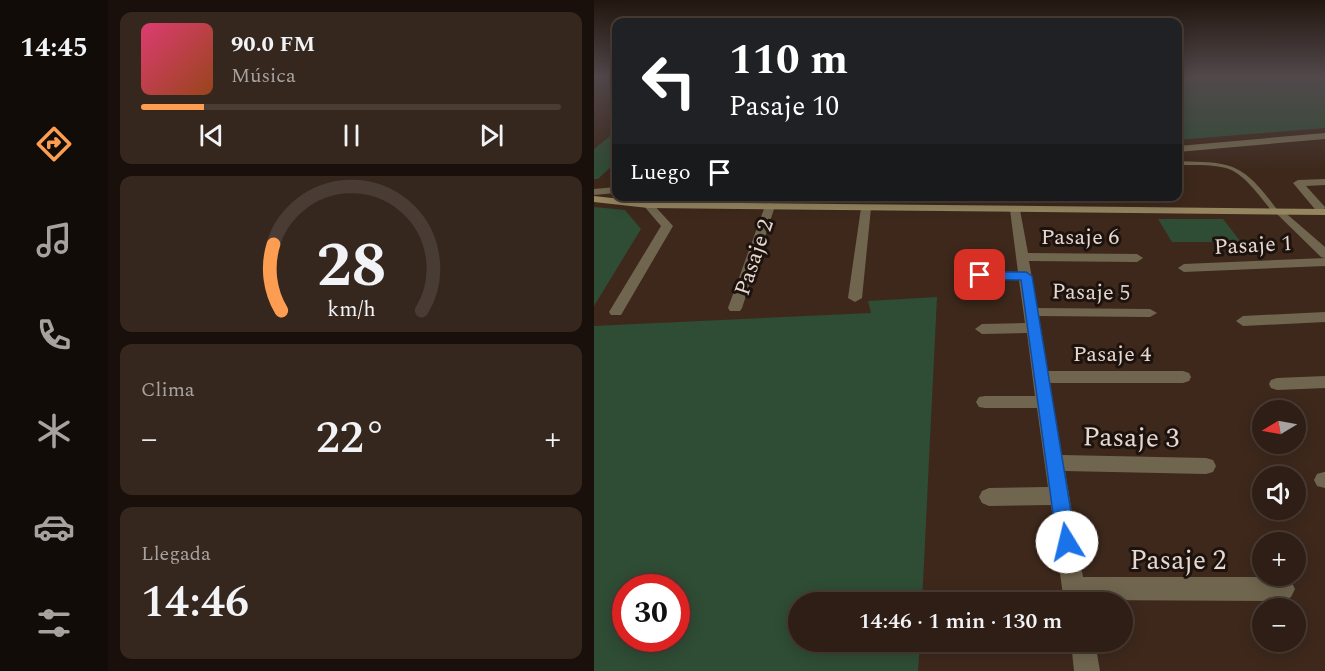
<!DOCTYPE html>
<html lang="es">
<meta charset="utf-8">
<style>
:root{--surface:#2e1e15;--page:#36271e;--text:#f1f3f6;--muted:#a7a2a0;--line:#493c34;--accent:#fc9d52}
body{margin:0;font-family:Spectral,serif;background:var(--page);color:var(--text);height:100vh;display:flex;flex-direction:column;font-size:22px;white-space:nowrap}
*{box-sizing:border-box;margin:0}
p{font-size:20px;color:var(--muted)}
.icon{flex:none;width:33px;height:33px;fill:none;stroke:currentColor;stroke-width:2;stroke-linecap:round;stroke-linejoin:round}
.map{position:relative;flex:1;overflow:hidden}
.drawer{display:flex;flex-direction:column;gap:12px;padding:12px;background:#19100c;width:486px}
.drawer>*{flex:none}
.banner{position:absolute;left:18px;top:18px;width:570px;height:183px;border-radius:12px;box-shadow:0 3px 15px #0003,0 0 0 2px var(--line);background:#202124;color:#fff;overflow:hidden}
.needle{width:39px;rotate:260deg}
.fabs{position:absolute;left:658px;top:400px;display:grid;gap:12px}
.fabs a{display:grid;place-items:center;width:54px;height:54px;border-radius:50%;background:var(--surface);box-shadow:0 3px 15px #0003,0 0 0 2px var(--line);font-size:30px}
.speed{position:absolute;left:18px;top:574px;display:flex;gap:12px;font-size:30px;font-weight:700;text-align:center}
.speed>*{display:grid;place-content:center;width:78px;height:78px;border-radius:50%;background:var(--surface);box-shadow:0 3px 15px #0003,0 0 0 2px var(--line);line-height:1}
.speed .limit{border:9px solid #d22;background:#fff;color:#111}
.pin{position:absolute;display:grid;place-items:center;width:51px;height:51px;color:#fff;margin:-26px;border-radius:12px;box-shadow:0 3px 9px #0006}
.me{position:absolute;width:66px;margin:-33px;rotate:351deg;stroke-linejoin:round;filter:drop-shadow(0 0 4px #0008)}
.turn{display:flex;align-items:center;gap:21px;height:126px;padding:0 18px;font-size:27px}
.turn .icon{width:78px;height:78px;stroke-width:2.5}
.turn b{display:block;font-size:42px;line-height:51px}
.then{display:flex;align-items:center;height:57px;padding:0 18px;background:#0003;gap:12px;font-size:22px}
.big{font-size:45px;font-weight:600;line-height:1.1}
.drawer .card{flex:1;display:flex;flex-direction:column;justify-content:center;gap:9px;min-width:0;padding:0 21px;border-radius:12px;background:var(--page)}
.drawer .dial{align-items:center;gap:0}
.dial svg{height:156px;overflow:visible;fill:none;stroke:var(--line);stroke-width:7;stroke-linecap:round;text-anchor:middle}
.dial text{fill:var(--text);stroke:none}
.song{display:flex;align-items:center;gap:18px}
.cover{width:72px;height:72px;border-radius:9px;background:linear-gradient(135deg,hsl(340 70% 55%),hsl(20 70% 35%))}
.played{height:6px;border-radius:3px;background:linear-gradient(90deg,var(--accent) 15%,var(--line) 15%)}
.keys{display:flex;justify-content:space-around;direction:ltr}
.heat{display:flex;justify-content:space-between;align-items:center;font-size:33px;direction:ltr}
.trip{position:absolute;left:194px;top:592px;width:345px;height:60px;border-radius:30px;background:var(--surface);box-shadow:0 3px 15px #0003,0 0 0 2px var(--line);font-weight:600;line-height:60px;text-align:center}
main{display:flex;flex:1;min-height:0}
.tabs{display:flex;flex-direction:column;width:108px;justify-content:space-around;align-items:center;background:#120c08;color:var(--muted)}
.tabs .icon{width:42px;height:42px}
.tabs .on{color:var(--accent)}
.tabs b{font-size:27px;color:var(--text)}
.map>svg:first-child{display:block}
</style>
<main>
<nav class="tabs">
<b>14:45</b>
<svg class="icon on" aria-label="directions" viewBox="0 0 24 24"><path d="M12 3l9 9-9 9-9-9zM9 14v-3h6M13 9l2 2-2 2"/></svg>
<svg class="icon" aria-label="music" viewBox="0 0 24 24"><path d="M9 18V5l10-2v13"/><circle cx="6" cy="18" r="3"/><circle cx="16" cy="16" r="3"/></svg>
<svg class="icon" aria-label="phone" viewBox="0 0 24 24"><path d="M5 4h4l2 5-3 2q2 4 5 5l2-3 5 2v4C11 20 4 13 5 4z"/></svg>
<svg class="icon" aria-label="climate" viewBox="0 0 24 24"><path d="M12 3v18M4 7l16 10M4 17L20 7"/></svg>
<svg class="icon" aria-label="car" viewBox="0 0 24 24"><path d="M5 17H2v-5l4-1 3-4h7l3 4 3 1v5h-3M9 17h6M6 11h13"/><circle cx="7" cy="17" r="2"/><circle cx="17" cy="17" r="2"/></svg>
<svg class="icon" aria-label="filters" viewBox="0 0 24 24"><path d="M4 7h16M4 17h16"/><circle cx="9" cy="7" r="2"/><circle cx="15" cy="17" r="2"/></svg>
</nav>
<section class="drawer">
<div class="card">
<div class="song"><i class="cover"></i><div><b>90.0 FM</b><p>Música</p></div></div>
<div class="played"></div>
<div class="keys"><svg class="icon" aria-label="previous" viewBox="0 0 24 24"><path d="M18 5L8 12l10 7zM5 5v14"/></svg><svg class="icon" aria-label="pause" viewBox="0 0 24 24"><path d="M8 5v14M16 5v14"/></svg><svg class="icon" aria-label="next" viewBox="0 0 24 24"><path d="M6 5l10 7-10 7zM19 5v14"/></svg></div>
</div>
<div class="card dial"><svg viewBox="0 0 100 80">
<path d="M14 69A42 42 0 1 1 86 69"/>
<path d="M14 69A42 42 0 0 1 10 35" stroke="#fc9d52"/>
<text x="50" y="56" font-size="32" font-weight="700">28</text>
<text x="50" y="72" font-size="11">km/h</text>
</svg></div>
<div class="card"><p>Clima</p>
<div class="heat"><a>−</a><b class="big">22°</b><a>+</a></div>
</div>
<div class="card"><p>Llegada</p><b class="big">14:46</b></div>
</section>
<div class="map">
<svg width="731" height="671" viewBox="0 0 731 671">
<rect width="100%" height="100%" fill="#3e281c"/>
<path fill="#2f4c35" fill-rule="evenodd" d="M 584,76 L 731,76 L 731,128 L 584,140 Z
M 22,131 L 22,162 L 4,179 L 0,179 L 0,149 Z
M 0,207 L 31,210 L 47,229 L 0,306 Z
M 564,219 L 629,219 L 647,242 L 578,242 Z
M 343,297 L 328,603 L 204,603 L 204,642 L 326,642 L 324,671 L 0,671 L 0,326 L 277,313 L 274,301 ZM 32,588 L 82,588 L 82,639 L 32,639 Z"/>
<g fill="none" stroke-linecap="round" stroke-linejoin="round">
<path fill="#70664f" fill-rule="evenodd" d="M 584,161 C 600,162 617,161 632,165 C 655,170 671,194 685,212 L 684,213 L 680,213 C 666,198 652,174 632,168 C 617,164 599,165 584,165 Z"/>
<path fill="#70664f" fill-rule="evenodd" d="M 731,133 L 731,139 L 584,152 L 584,146 Z
M 731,179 L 731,185 L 712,186 L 731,207 L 729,215 L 725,214 L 699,183 L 704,180 Z
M 22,187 L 22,193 L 0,195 L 0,189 Z
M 54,202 L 58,203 L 79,226 L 27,315 L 17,315 L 15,312 L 67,226 L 49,205 Z
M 176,203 L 181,206 L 148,308 L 146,311 L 136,311 L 134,308 L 171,206 Z
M 272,205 L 277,208 L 268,298 L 261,302 L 254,298 L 267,208 Z
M 421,207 L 426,210 L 434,253 L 543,254 L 549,258 L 543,262 L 435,261 L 443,308 L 556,309 L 563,313 L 556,317 L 445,316 L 454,371 L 589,371 L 595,373 L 597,377 L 595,381 L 589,383 L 456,383 L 468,455 L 612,458 L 619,460 L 622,466 L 619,472 L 612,474 L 471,471 L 489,577 L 689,577 L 697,581 L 701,589 L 697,597 L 689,601 L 493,600 L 494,603 L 470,603 L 457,505 L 395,506 L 388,503 L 385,497 L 388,491 L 395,488 L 454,487 L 443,408 L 391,408 L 385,407 L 382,402 L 385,397 L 391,396 L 441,396 L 433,333 L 388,334 L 381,329 L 388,324 L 431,323 L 425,280 L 386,279 L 379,275 L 386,271 L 424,272 L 416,210 Z
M 687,209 L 731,247 L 731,258 L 727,257 L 683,214 L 683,210 Z
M 731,258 L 731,266 L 590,272 L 584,268 L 590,264 Z
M 731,312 L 731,322 L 649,326 L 642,321 L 649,316 Z
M 731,376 L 731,388 L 683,390 L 677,388 L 675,384 L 677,380 L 683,378 Z
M 730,472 L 731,472 L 731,488 L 723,486 L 720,480 L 723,474 Z
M 477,642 L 501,642 L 506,671 L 480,671 Z"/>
<path fill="#958660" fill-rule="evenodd" d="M 0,196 L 54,202 L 731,209 L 731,215 L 54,208 L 0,202 Z"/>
</g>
<linearGradient id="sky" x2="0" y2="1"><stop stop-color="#22160f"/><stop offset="0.45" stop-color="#52484b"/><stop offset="1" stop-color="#52484b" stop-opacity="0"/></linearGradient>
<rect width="731" height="170" fill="url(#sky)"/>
<path fill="#1a73e8" stroke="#114b97" stroke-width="1.5" d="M 432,272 L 438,276 L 482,542 L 480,549 L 473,552 L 466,549 L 463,542 L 427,280 L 386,279 L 380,275 L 386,272 Z"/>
<g text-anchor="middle" stroke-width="6" stroke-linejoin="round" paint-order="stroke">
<g font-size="22" fill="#e7d8d0" stroke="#1d130e">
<text x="486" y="244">Pasaje 6</text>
<text transform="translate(659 244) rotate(-3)" y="8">Pasaje 1</text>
<text transform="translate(159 257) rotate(-71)" y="8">Pasaje 2</text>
<text transform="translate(497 291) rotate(1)" y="8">Pasaje 5</text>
<text x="518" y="361">Pasaje 4</text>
</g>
<g font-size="27" fill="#e7d8d0" stroke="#1d130e">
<text transform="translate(537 437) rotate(1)" y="9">Pasaje 3</text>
<text x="584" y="569">Pasaje 2</text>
</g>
</g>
</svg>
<div class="fabs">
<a><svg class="needle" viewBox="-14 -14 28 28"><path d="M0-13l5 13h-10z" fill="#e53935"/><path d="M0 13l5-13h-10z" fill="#a7a2a0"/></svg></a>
<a><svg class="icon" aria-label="sound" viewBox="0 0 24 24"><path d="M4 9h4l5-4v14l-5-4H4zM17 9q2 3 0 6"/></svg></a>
<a>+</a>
<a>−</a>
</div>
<div class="speed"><div class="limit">30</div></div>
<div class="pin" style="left:386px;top:275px;background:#d93025"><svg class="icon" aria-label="arrive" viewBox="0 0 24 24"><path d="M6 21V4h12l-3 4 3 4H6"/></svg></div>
<svg class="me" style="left:473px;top:542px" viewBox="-20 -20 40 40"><circle r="19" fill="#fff"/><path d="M0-13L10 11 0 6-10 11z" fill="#1a73e8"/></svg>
<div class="trip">14:46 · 1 min · 130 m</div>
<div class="banner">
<div class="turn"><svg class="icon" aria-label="left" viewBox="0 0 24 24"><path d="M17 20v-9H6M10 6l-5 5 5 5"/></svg><div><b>110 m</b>Pasaje 10</div></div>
<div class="then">Luego<svg class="icon" aria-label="arrive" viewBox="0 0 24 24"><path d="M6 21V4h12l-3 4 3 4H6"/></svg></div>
</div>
</div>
</main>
